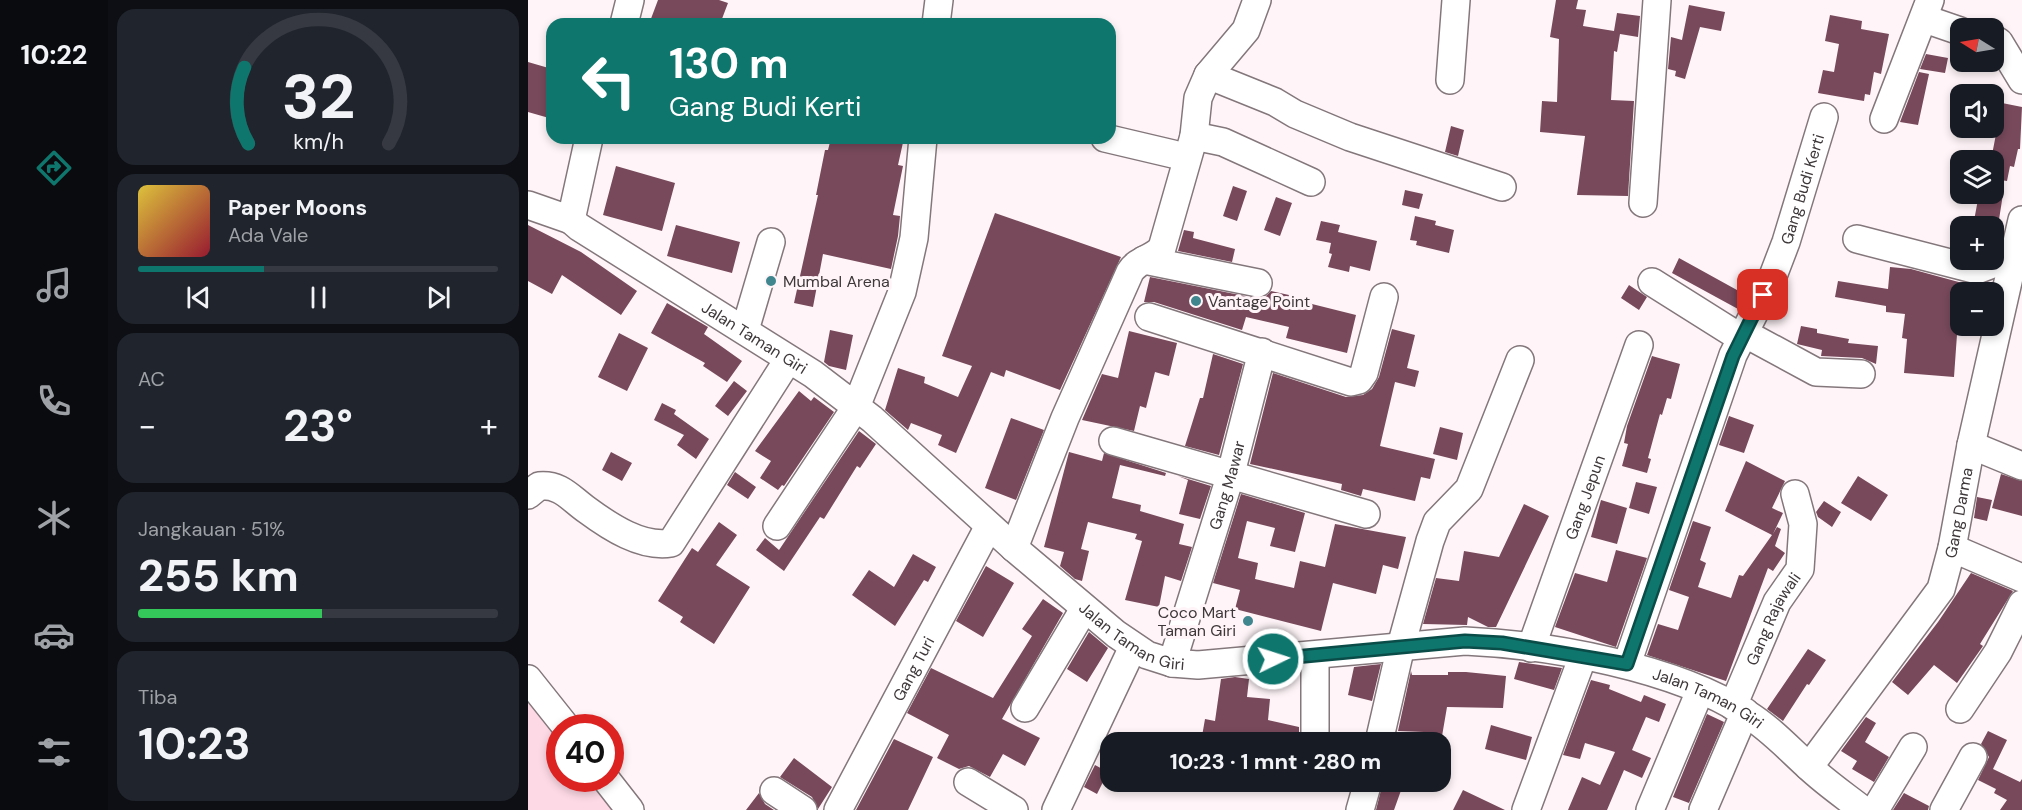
<!DOCTYPE html>
<html lang="id">
<meta charset="utf-8">
<style>
:root{--surface:#171b24;--page:#20242c;--text:#f1f3f6;--muted:#9ea1a6;--line:#363941;--accent:#0f766e}
body{margin:0;font-family:"DM Sans",sans-serif;background:var(--page);color:var(--text);height:100vh;display:flex;flex-direction:column;font-size:22px;white-space:nowrap}
*{box-sizing:border-box;margin:0}
p{font-size:20px;color:var(--muted)}
.icon{flex:none;width:33px;height:33px;fill:none;stroke:currentColor;stroke-width:2;stroke-linecap:round;stroke-linejoin:round}
.map{position:relative;flex:1;overflow:hidden}
.details{display:flex;flex-direction:column;gap:9px;padding:9px;background:#0d0f14;width:420px}
.details>*{flex:none}
.guide{position:absolute;left:18px;top:18px;width:570px;height:126px;border-radius:18px;box-shadow:0 3px 9px #0003;background:#0f766e;color:#fff;overflow:hidden}
.needle{width:39px;rotate:281deg}
.tools{position:absolute;left:1422px;top:18px;display:grid;gap:12px}
.tools a{display:grid;place-items:center;width:54px;height:54px;border-radius:12px;background:var(--surface);box-shadow:0 3px 9px #0003;font-size:30px}
.speed{position:absolute;left:18px;top:714px;display:flex;gap:12px;font-size:30px;font-weight:700;text-align:center}
.speed>*{display:grid;place-content:center;width:78px;height:78px;border-radius:50%;background:var(--surface);box-shadow:0 3px 9px #0003;line-height:1}
.speed .limit{border:9px solid #d22;background:#fff;color:#111}
.pin{position:absolute;display:grid;place-items:center;width:51px;height:51px;color:#fff;margin:-26px;border-radius:12px;box-shadow:0 3px 9px #0006}
.me{position:absolute;width:66px;margin:-33px;rotate:86deg;stroke-linejoin:round;filter:drop-shadow(0 0 4px #0008)}
.turn{display:flex;align-items:center;gap:21px;height:126px;padding:0 24px;font-size:27px}
.turn .icon{width:78px;height:78px;stroke-width:2.5}
.turn b{display:block;font-size:42px;line-height:51px}
.big{font-size:45px;font-weight:700;line-height:1.1}
.details .tile{flex:1;display:flex;flex-direction:column;justify-content:center;gap:9px;min-width:0;padding:0 21px;border-radius:18px;background:var(--page)}
.details .dial{align-items:center;gap:0}
.dial svg{height:156px;overflow:visible;fill:none;stroke:var(--line);stroke-width:7;stroke-linecap:round;text-anchor:middle}
.dial text{fill:var(--text);stroke:none}
.song{display:flex;align-items:center;gap:18px}
.cover{width:72px;height:72px;border-radius:9px;background:linear-gradient(135deg,hsl(50 70% 55%),hsl(350 70% 35%))}
.played{height:6px;border-radius:3px;background:linear-gradient(90deg,var(--accent) 35%,var(--line) 35%)}
.keys{display:flex;justify-content:space-around;direction:ltr}
.heat{display:flex;justify-content:space-between;align-items:center;font-size:33px;direction:ltr}
.charge{height:9px;border-radius:4px;background:linear-gradient(90deg,#34c759 51%,var(--line) 0)}
.trip{position:absolute;left:572px;top:732px;width:351px;height:60px;border-radius:18px;background:var(--surface);box-shadow:0 3px 9px #0003;font-weight:700;line-height:60px;text-align:center}
main{display:flex;flex:1;min-height:0}
.menu{display:flex;flex-direction:column;width:108px;justify-content:space-around;align-items:center;background:#090b0e;color:var(--muted)}
.menu .icon{width:42px;height:42px}
.menu .current{color:var(--accent)}
.menu b{font-size:27px;color:var(--text)}
.map>svg:first-child{display:block}
</style>
<main>
<nav class="menu">
<b>10:22</b>
<svg class="icon current" aria-label="directions" viewBox="0 0 24 24"><path d="M12 3l9 9-9 9-9-9zM9 14v-3h6M13 9l2 2-2 2"/></svg>
<svg class="icon" aria-label="music" viewBox="0 0 24 24"><path d="M9 18V5l10-2v13"/><circle cx="6" cy="18" r="3"/><circle cx="16" cy="16" r="3"/></svg>
<svg class="icon" aria-label="phone" viewBox="0 0 24 24"><path d="M5 4h4l2 5-3 2q2 4 5 5l2-3 5 2v4C11 20 4 13 5 4z"/></svg>
<svg class="icon" aria-label="climate" viewBox="0 0 24 24"><path d="M12 3v18M4 7l16 10M4 17L20 7"/></svg>
<svg class="icon" aria-label="car" viewBox="0 0 24 24"><path d="M5 17H2v-5l4-1 3-4h7l3 4 3 1v5h-3M9 17h6M6 11h13"/><circle cx="7" cy="17" r="2"/><circle cx="17" cy="17" r="2"/></svg>
<svg class="icon" aria-label="filters" viewBox="0 0 24 24"><path d="M4 7h16M4 17h16"/><circle cx="9" cy="7" r="2"/><circle cx="15" cy="17" r="2"/></svg>
</nav>
<section class="details">
<div class="tile dial"><svg viewBox="0 0 100 80">
<path d="M14 69A42 42 0 1 1 86 69"/>
<path d="M14 69A42 42 0 0 1 12 30" stroke="#0f766e"/>
<text x="50" y="56" font-size="32" font-weight="700">32</text>
<text x="50" y="72" font-size="11">km/h</text>
</svg></div>
<div class="tile">
<div class="song"><i class="cover"></i><div><b>Paper Moons</b><p>Ada Vale</p></div></div>
<div class="played"></div>
<div class="keys"><svg class="icon" aria-label="previous" viewBox="0 0 24 24"><path d="M18 5L8 12l10 7zM5 5v14"/></svg><svg class="icon" aria-label="pause" viewBox="0 0 24 24"><path d="M8 5v14M16 5v14"/></svg><svg class="icon" aria-label="next" viewBox="0 0 24 24"><path d="M6 5l10 7-10 7zM19 5v14"/></svg></div>
</div>
<div class="tile"><p>AC</p>
<div class="heat"><a>−</a><b class="big">23°</b><a>+</a></div>
</div>
<div class="tile"><p>Jangkauan · 51%</p><b class="big">255 km</b><div class="charge"></div></div>
<div class="tile"><p>Tiba</p><b class="big">10:23</b></div>
</section>
<div class="map">
<svg width="1494" height="810" viewBox="0 0 1494 810">
<rect width="100%" height="100%" fill="#fff5f8"/>
<path fill="#fdd9e5" d="M 0,699 L 31,740 L 32,778 L 60,779 L 84,810 L 0,810 Z"/>
<path fill="#78495b" d="M 130,0 L 191,0 L 200,3 L 192,24 L 121,24 Z
M 1028,0 L 1050,0 L 1048,9 L 1058,10 L 1055,26 L 1086,31 L 1089,13 L 1112,16 L 1110,37 L 1092,34 L 1089,52 L 1086,51 L 1083,100 L 1106,101 L 1100,196 L 1049,195 L 1057,136 L 1012,132 L 1014,101 L 1029,102 L 1031,39 L 1022,37 Z
M 1161,5 L 1197,12 L 1193,31 L 1172,27 L 1157,79 L 1147,76 L 1148,71 L 1140,69 L 1143,37 L 1154,40 Z
M 1302,15 L 1334,21 L 1333,29 L 1361,34 L 1353,74 L 1346,72 L 1342,95 L 1337,94 L 1336,101 L 1290,93 L 1295,70 L 1306,72 L 1311,44 L 1297,41 Z
M 1398,54 L 1420,58 L 1417,73 L 1392,69 Z
M 0,62 L 24,69 L 24,106 L 21,118 L 0,112 Z
M 1391,72 L 1401,74 L 1390,125 L 1372,122 Z
M 1474,103 L 1494,107 L 1492,149 L 1490,149 L 1486,167 L 1482,166 L 1479,181 L 1466,179 L 1466,160 L 1463,160 Z
M 923,126 L 936,130 L 930,156 L 917,152 Z
M 303,138 L 376,138 L 370,165 L 375,166 L 365,215 L 372,216 L 370,236 L 363,269 L 295,254 L 285,307 L 266,303 L 290,195 L 288,195 L 297,150 L 300,150 Z
M 88,166 L 147,183 L 134,231 L 75,215 Z
M 705,186 L 719,191 L 709,221 L 695,216 Z
M 877,190 L 895,194 L 891,209 L 874,205 Z
M 1451,194 L 1475,194 L 1470,226 L 1445,226 Z
M 748,197 L 764,203 L 752,236 L 736,230 Z
M 467,213 L 593,257 L 532,390 L 478,370 L 476,377 L 463,372 L 428,453 L 410,445 L 414,435 L 383,423 L 380,430 L 357,410 L 370,368 L 397,377 L 396,383 L 430,397 L 444,366 L 414,356 Z
M 887,216 L 908,221 L 907,225 L 926,230 L 921,253 L 888,245 L 889,241 L 882,240 Z
M 793,221 L 812,225 L 810,232 L 849,241 L 842,271 L 822,266 L 821,272 L 800,267 L 804,254 L 801,253 L 803,243 L 788,240 Z
M 0,225 L 53,252 L 109,291 L 93,315 L 34,275 L 24,294 L 0,281 Z
M 148,225 L 212,242 L 204,273 L 139,256 Z
M 656,230 L 666,232 L 665,238 L 707,249 L 704,262 L 650,251 Z
M 1151,258 L 1218,295 L 1210,309 L 1144,273 Z
M 1362,267 L 1383,269 L 1438,284 L 1438,292 L 1432,292 L 1426,377 L 1376,373 L 1379,339 L 1374,338 L 1377,314 L 1358,312 L 1358,306 L 1307,297 L 1310,281 L 1360,289 Z
M 622,277 L 727,298 L 736,298 L 743,291 L 761,295 L 760,298 L 828,315 L 819,353 L 758,338 L 761,327 L 718,317 L 714,330 L 626,302 L 616,302 Z
M 1101,285 L 1119,297 L 1111,310 L 1093,298 Z
M 139,303 L 180,327 L 176,334 L 214,361 L 199,382 L 175,366 L 177,363 L 123,333 Z
M 1273,326 L 1289,329 L 1289,333 L 1321,339 L 1320,343 L 1350,346 L 1348,364 L 1334,358 L 1293,356 L 1294,350 L 1269,344 Z
M 864,329 L 887,335 L 879,368 L 891,371 L 887,387 L 867,382 L 852,446 L 907,459 L 902,479 L 893,477 L 887,501 L 835,489 L 833,496 L 813,490 L 814,484 L 722,464 L 745,373 L 818,397 L 835,395 L 844,389 L 851,377 Z
M 302,330 L 325,335 L 318,370 L 301,366 L 296,362 Z
M 601,331 L 649,343 L 641,376 L 627,372 L 618,408 L 612,406 L 606,431 L 554,420 L 574,374 L 590,378 Z
M 91,333 L 120,348 L 99,391 L 70,377 Z
M 685,354 L 715,364 L 691,455 L 657,446 L 672,398 L 675,398 Z
M 1124,356 L 1152,364 L 1143,399 L 1139,398 L 1134,415 L 1132,414 L 1120,458 L 1123,459 L 1119,473 L 1094,466 L 1100,444 L 1096,443 L 1099,426 Z
M 206,381 L 219,391 L 200,416 L 187,406 Z
M 271,391 L 283,401 L 286,397 L 306,412 L 256,486 L 254,485 L 250,490 L 232,478 L 243,461 L 227,451 Z
M 134,403 L 148,410 L 146,414 L 181,439 L 168,459 L 149,445 L 156,435 L 126,420 Z
M 1201,416 L 1226,425 L 1216,453 L 1191,445 Z
M 483,418 L 516,430 L 488,500 L 457,488 Z
M 912,427 L 935,433 L 929,460 L 905,454 Z
M 331,431 L 348,444 L 332,468 L 329,466 L 296,519 L 292,517 L 256,571 L 228,550 L 237,538 L 251,550 Z
M 83,452 L 104,463 L 94,481 L 74,470 Z
M 541,452 L 574,461 L 576,453 L 638,473 L 637,476 L 592,465 L 584,498 L 613,505 L 612,511 L 656,524 L 651,544 L 664,547 L 653,581 L 637,576 L 631,607 L 597,600 L 614,541 L 607,539 L 609,534 L 560,522 L 553,549 L 561,551 L 554,581 L 547,579 L 532,566 L 536,552 L 516,547 Z
M 1218,461 L 1257,481 L 1244,508 L 1255,513 L 1245,534 L 1249,527 L 1253,529 L 1247,546 L 1257,553 L 1245,571 L 1240,568 L 1198,681 L 1119,655 L 1130,624 L 1150,630 L 1161,597 L 1141,590 L 1165,521 L 1183,527 L 1172,560 L 1178,563 L 1170,587 L 1203,598 L 1211,575 L 1215,576 L 1244,535 L 1197,511 Z
M 207,472 L 228,487 L 220,499 L 199,485 Z
M 1473,474 L 1494,481 L 1494,516 L 1464,508 Z
M 650,476 L 683,486 L 672,519 L 651,514 L 660,480 Z
M 1330,476 L 1360,495 L 1343,521 L 1313,503 Z
M 1108,482 L 1129,487 L 1121,514 L 1101,508 Z
M 713,494 L 777,513 L 767,552 L 742,546 L 747,528 L 719,521 L 710,558 L 730,563 L 727,579 L 766,588 L 772,561 L 797,567 L 807,524 L 878,537 L 870,569 L 855,565 L 848,594 L 805,583 L 793,631 L 707,609 L 712,590 L 685,583 Z
M 1449,497 L 1464,500 L 1459,521 L 1446,518 Z
M 1073,500 L 1099,508 L 1089,544 L 1063,537 Z
M 1296,501 L 1313,512 L 1304,527 L 1290,517 L 1288,512 Z
M 996,504 L 1021,516 L 968,627 L 960,627 L 940,617 L 939,625 L 895,624 L 908,578 L 931,581 L 936,551 L 971,557 Z
M 191,522 L 209,535 L 188,565 L 222,587 L 186,644 L 152,622 L 155,617 L 130,601 L 164,548 L 170,552 Z
M 1088,550 L 1119,558 L 1088,647 L 1027,627 L 1047,573 L 1079,582 Z
M 385,554 L 408,567 L 400,582 L 396,580 L 367,626 L 324,595 L 341,570 L 366,587 Z
M 458,566 L 486,583 L 455,637 L 428,621 Z
M 1443,573 L 1485,591 L 1452,644 L 1455,646 L 1429,683 L 1406,665 L 1380,695 L 1364,682 L 1410,622 Z
M 515,599 L 535,613 L 474,719 L 512,738 L 497,766 L 475,754 L 462,777 L 441,766 L 431,769 L 409,758 L 421,735 L 379,713 L 403,668 L 465,698 L 504,636 L 494,629 Z
M 561,632 L 580,648 L 559,682 L 539,669 Z
M 1280,649 L 1298,660 L 1281,685 L 1279,684 L 1255,721 L 1239,709 Z
M 991,662 L 1034,668 L 1026,690 L 986,679 Z
M 853,664 L 844,701 L 820,695 L 826,667 Z
M 883,671 L 884,675 L 920,675 L 920,672 L 938,672 L 978,676 L 975,708 L 919,707 L 913,742 L 895,742 L 896,732 L 870,731 Z
M 707,677 L 721,679 L 719,697 L 742,699 L 740,720 L 771,727 L 771,742 L 673,742 L 677,719 L 687,721 L 693,679 Z
M 1063,680 L 1082,685 L 1081,689 L 1113,702 L 1116,695 L 1138,704 L 1131,722 L 1118,717 L 1104,750 L 1123,758 L 1114,778 L 1096,770 L 1079,810 L 1040,810 L 1054,777 L 1072,785 L 1087,752 L 1057,743 L 1052,759 L 1035,755 Z
M 1179,714 L 1196,722 L 1161,803 L 1145,797 Z
M 1338,717 L 1348,723 L 1337,742 L 1361,757 L 1346,782 L 1324,769 L 1329,761 L 1313,751 Z
M 963,725 L 1004,737 L 998,760 L 957,749 Z
M 1460,731 L 1479,740 L 1465,769 L 1492,782 L 1494,779 L 1494,810 L 1472,810 L 1479,800 L 1466,793 L 1468,789 L 1450,780 L 1461,757 L 1453,744 Z
M 366,739 L 405,757 L 380,810 L 328,810 Z
M 266,758 L 304,787 L 290,809 L 284,797 L 252,777 Z
M 567,765 L 580,772 L 569,794 L 556,787 Z
M 855,782 L 876,782 L 866,810 L 848,810 Z
M 935,790 L 977,810 L 925,810 Z
M 231,793 L 237,804 L 246,810 L 218,810 Z
M 1376,793 L 1401,806 L 1400,810 L 1365,810 Z"/>
<g fill="none" stroke-linecap="round" stroke-linejoin="round">
<defs>
<g id="minor">
<path d="M 1397,19 L 1432,31"/>
<path d="M 96,24 L 102,0"/>
<path d="M 408,24 L 411,0"/>
<path d="M 1466,39 L 1471,42 L 1494,80"/>
<path d="M 680,75 L 747,102 L 767,114 L 822,137 L 974,187"/>
<path d="M 922,80 L 928,0"/>
<path d="M 1356,119 L 1402,0"/>
<path d="M 666,136 L 695,142 L 783,182"/>
<path id="s1" d="M 61,138 L 43,220 L 51,227 L 285,374 L 344,419 L 486,548 L 588,634 L 619,655 L 644,663 L 670,665 L 937,641 C 1022,645 1147,667 1219,714 C 1243,729 1261,749 1281,767 C 1298,783 1317,796 1335,810"/>
<path d="M 577,138 L 645,154"/>
<path d="M 1115,203 L 1129,0"/>
<path d="M 0,205 L 43,220"/>
<path d="M 1329,239 L 1449,270 L 1483,257"/>
<path d="M 616,260 L 730,283"/>
<path d="M 1124,282 L 1213,338"/>
<path d="M 621,317 L 823,382 L 831,380 L 836,373 L 856,297"/>
<path d="M 217,330 L 243,242"/>
<path d="M 1216,333 L 1288,372 L 1333,374"/>
<path d="M 585,441 L 838,514"/>
<path d="M 1443,445 L 1494,466"/>
<path d="M 0,495 L 11,486 C 33,484 42,498 59,510 C 82,527 114,548 143,543 L 260,360"/>
<path d="M 249,526 L 328,407 L 374,292 L 386,238 L 395,138"/>
<path d="M 486,548 L 537,418 L 602,272 C 610,259 625,259 634,248 L 666,136 L 670,98 L 680,75 L 718,30 L 729,0"/>
<path d="M 1424,548 L 1494,578"/>
<path id="s2" d="M 1003,648 L 1111,345"/>
<path d="M 787,656 L 787,742"/>
<path id="s3" d="M 644,663 L 702,477 L 734,352"/>
<path id="s4" d="M 1099,664 L 1205,355 L 1245,276 L 1258,242 L 1296,117"/>
<path d="M 0,679 L 39,728"/>
<path id="s5" d="M 1205,706 L 1249,602 L 1272,569 L 1275,524 L 1267,494"/>
<path d="M 497,708 L 556,609"/>
<path d="M 1432,709 L 1470,652 L 1494,604"/>
<path d="M 851,742 L 873,646 L 902,541 L 909,522 L 941,489 L 992,360"/>
<path id="s6" d="M 1281,767 L 1413,589 L 1424,548 L 1443,445 L 1494,220"/>
<path d="M 77,778 L 102,810"/>
<path d="M 440,782 L 486,810"/>
<path d="M 246,791 L 275,810"/>
<path id="s7" d="M 310,810 L 461,526"/>
<path d="M 528,810 L 605,647"/>
<path d="M 832,810 L 840,782"/>
<path d="M 998,810 L 1055,656"/>
<path d="M 1122,810 L 1172,691"/>
<path d="M 1175,810 L 1217,712"/>
<path d="M 1347,810 L 1385,747"/>
<path d="M 1416,810 L 1445,757"/>
</g>
</defs>
<use href="#minor" stroke="#84777b" stroke-width="30"/>
<use href="#minor" stroke="#fff" stroke-width="27"/>
</g>
<g fill="none" stroke-linecap="round" stroke-linejoin="round">
<defs>
<path id="route" d="M 745,659 L 937,641 L 974,643 L 1099,664 L 1205,356 L 1235,295"/>
</defs>
<use href="#route" stroke="#0a4d48" stroke-width="15"/>
<use href="#route" stroke="#0f766e" stroke-width="10"/>
</g>
<g fill="#3f868e" stroke="#fff5f8" stroke-width="2">
<circle cx="243" cy="281" r="6"/>
<circle cx="668" cy="301" r="6"/>
<circle cx="720" cy="621" r="6"/>
</g>
<g text-anchor="middle" stroke-width="6" stroke-linejoin="round" paint-order="stroke">
<g font-size="16" fill="#3e383a" stroke="#fff5f8">
<text dy="6" stroke="none"><textPath href="#s4" startOffset="507">Gang Budi Kerti</textPath></text>
<text dy="6" stroke="none"><textPath href="#s1" startOffset="302">Jalan Taman Giri</textPath></text>
<text dy="6" stroke="none"><textPath href="#s3" startOffset="186">Gang Mawar</textPath></text>
<text dy="6" stroke="none"><textPath href="#s2" startOffset="160">Gang Jepun</textPath></text>
<text dy="6" stroke="none"><textPath href="#s6" startOffset="300">Gang Darma</textPath></text>
<text dy="6" stroke="none"><textPath href="#s5" startOffset="96">Gang Rajawali</textPath></text>
<text dy="6" stroke="none"><textPath href="#s1" startOffset="786">Jalan Taman Giri</textPath></text>
<text dy="6" stroke="none"><textPath href="#s7" startOffset="160">Gang Turi</textPath></text>
<text dy="6" stroke="none"><textPath href="#s1" startOffset="1380">Jalan Taman Giri</textPath></text>
</g>
<g font-size="16" fill="#3e383a" stroke="#fff5f8" text-anchor="start">
<text x="255" y="287">Mumbal Arena</text>
<text x="680" y="307">Vantage Point</text>
<text x="708" y="618" text-anchor="end">Coco Mart<tspan x="708" dy="18">Taman Giri</tspan></text>
</g>
</g>
</svg>
<div class="tools">
<a><svg class="needle" viewBox="-14 -14 28 28"><path d="M0-13l5 13h-10z" fill="#e53935"/><path d="M0 13l5-13h-10z" fill="#9ea1a6"/></svg></a>
<a><svg class="icon" aria-label="sound" viewBox="0 0 24 24"><path d="M4 9h4l5-4v14l-5-4H4zM17 9q2 3 0 6"/></svg></a>
<a><svg class="icon" aria-label="layers" viewBox="0 0 24 24"><path d="M12 4l9 5-9 5-9-5zM3 14l9 5 9-5"/></svg></a>
<a>+</a>
<a>−</a>
</div>
<div class="speed"><div class="limit">40</div></div>
<div class="pin" style="left:1235px;top:295px;background:#d93025"><svg class="icon" aria-label="arrive" viewBox="0 0 24 24"><path d="M6 21V4h12l-3 4 3 4H6"/></svg></div>
<svg class="me" style="left:745px;top:659px" viewBox="-20 -20 40 40"><circle r="17" fill="#0f766e" stroke="#fff" stroke-width="3"/><path d="M0-11L8 9 0 5-8 9z" fill="#fff"/></svg>
<div class="trip">10:23 · 1 mnt · 280 m</div>
<div class="guide">
<div class="turn"><svg class="icon" aria-label="left" viewBox="0 0 24 24"><path d="M17 20v-9H6M10 6l-5 5 5 5"/></svg><div><b>130 m</b>Gang Budi Kerti</div></div>
</div>
</div>
</main>
